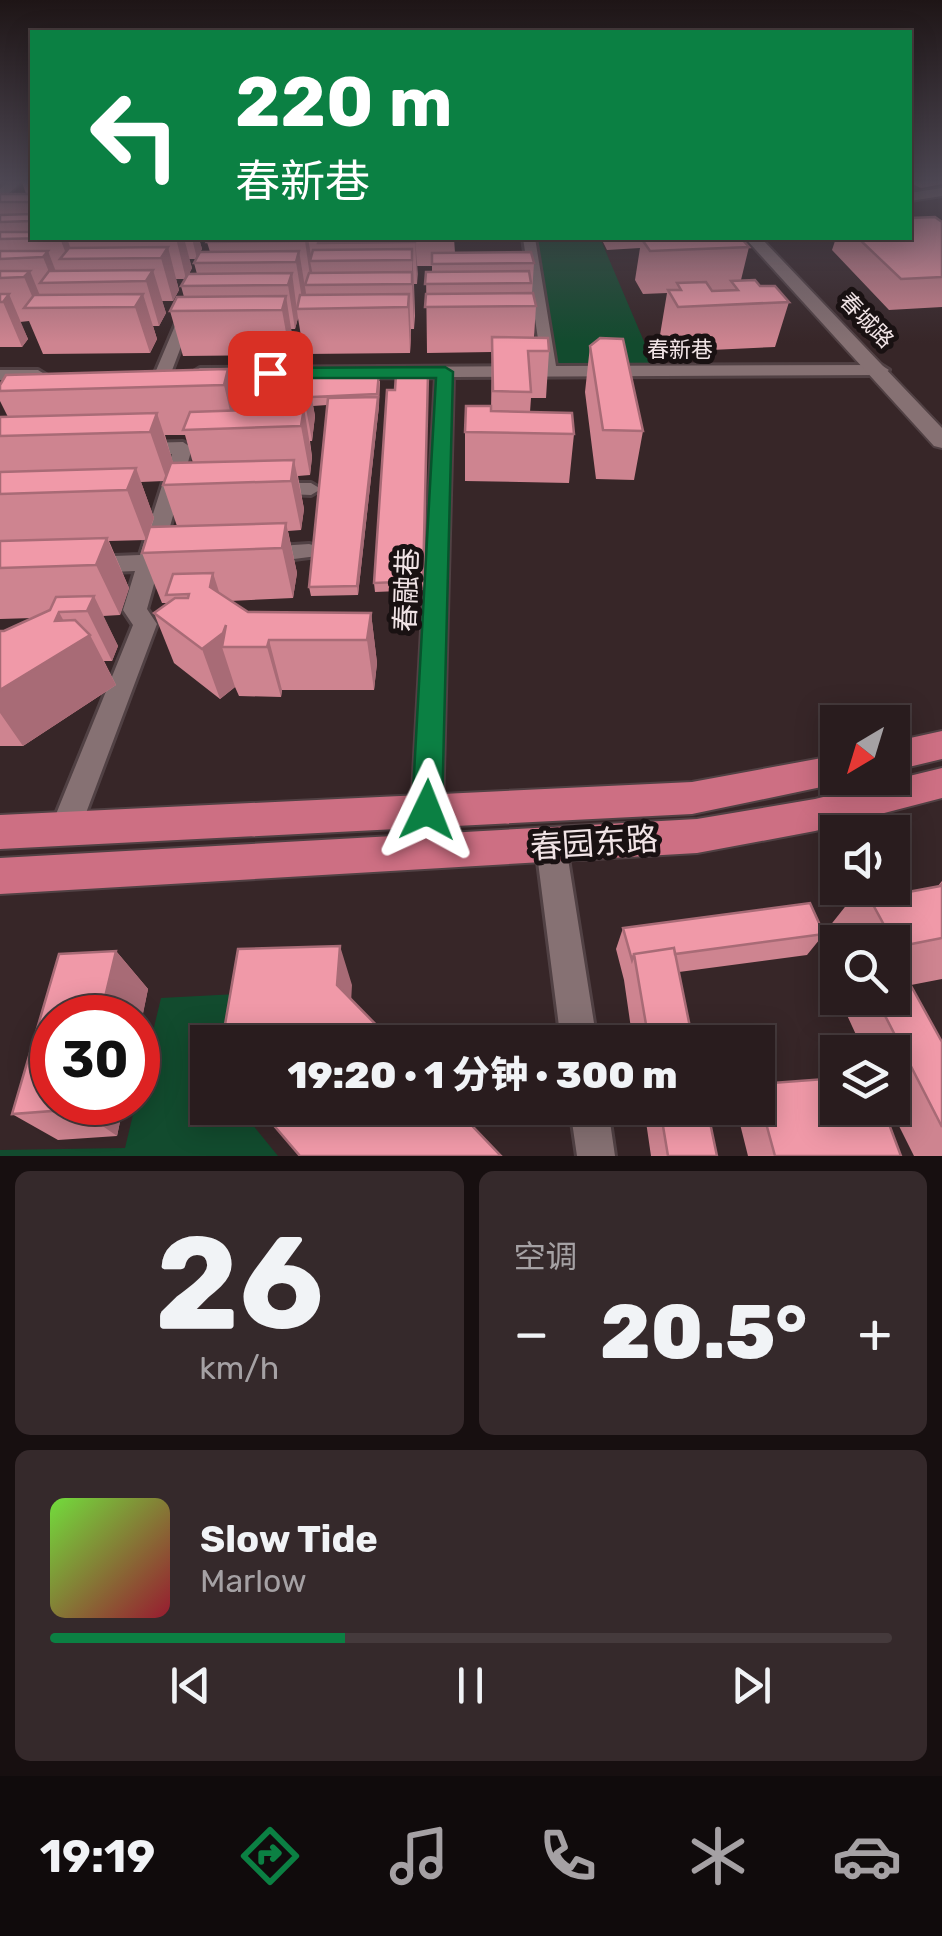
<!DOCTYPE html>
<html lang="zh">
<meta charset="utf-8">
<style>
:root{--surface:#291c1e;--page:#35292b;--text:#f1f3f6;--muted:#a5a1a4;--line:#453a3c;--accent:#0b8043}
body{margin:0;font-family:Rubik,"Noto Sans SC",sans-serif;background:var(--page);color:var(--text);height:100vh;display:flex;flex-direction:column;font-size:38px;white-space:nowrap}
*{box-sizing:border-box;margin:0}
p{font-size:32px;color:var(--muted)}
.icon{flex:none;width:55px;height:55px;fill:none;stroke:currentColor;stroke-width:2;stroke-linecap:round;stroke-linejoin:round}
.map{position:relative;height:1156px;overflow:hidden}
.side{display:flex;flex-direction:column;gap:15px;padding:15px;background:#170f10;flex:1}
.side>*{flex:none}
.guide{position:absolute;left:30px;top:30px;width:882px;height:210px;border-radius:0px;box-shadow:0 5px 25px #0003,0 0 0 2px var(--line);background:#0b8043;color:#fff;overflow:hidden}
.needle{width:65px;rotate:218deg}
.buttons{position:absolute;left:820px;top:705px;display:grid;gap:20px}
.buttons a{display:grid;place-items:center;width:90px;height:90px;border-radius:0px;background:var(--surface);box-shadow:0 5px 25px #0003,0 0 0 2px var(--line);font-size:50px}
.speed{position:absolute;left:30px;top:995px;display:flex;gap:20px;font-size:50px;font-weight:700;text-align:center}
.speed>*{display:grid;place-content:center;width:130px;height:130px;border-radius:50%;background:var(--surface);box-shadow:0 5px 25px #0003,0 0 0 2px var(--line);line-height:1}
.speed .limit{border:15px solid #d22;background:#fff;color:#111}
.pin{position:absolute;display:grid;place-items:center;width:85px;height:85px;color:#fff;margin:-42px;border-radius:20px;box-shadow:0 5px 15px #0006}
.me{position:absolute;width:110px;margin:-55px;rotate:2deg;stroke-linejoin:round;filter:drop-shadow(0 0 8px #0008)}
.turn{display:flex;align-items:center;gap:35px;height:210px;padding:0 40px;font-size:45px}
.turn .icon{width:130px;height:130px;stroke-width:2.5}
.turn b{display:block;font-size:70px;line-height:85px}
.big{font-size:75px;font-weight:800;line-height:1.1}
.side .widget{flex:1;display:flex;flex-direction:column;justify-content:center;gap:15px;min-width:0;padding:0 35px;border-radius:15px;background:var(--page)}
.side .dial{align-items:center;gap:0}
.dial b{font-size:130px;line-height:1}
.song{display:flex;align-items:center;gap:30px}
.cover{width:120px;height:120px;border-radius:15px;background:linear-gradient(135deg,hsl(100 70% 55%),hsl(350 70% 35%))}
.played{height:10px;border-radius:5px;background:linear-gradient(90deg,var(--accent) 35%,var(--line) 35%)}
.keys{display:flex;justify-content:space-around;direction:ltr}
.heat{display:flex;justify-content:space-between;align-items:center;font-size:55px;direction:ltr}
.side .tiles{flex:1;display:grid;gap:15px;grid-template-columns:1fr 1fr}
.widget:last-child{grid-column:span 2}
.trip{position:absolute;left:190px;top:1025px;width:585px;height:100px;border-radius:0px;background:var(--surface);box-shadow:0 5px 25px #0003,0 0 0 2px var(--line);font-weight:800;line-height:100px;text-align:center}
.menu{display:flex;height:160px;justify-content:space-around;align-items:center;background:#100b0c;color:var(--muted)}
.menu .icon{width:70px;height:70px}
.menu .on{color:var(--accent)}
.menu b{font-size:45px;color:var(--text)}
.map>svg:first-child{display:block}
</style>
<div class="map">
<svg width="942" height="1156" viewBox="0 0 942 1156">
<rect width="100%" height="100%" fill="#372628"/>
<path fill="#124b2e" d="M 529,238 L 600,238 L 657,372 L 550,372 Z
M 237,994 L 227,1042 L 208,1042 L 208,1108 L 239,1108 L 278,1156 L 0,1156 L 0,1150 L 125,1148 L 161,998 Z"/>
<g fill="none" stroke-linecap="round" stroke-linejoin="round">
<defs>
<path id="minor" d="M 523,238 L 535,238 L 556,366 L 881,365 L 889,370 L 881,375 L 453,377 L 442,811 L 437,820 L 427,824 L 417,820 L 412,811 L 436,377 L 200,378 L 192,373 L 200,368 L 542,366 Z
M 183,307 L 195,310 L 171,373 L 163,378 L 157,377 L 155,373 Z
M 0,370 L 38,370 L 46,375 L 38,380 L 0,380 Z
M 183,442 L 192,448 L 162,555 L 172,562 L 169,567 L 158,570 L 147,609 L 157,624 L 80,829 L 75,839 L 65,843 L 55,839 L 50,829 L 133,625 L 123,610 L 135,571 L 88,573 L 77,565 L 88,557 L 140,555 L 172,454 L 142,455 L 133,449 L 142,443 Z
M 270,483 L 311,483 L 321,489 L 311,495 L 263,493 L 260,489 Z
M 309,544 L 317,546 L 320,551 L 317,556 L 263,563 L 252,555 L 263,547 Z
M 551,832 L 562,836 L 566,846 L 597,1042 L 561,1042 L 536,846 L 540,836 Z
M 570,1108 L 608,1108 L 615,1156 L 577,1156 Z"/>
<path id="tertiary" d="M 8,181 L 23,181 L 0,201 L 0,189 Z
M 942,188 L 942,196 L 910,201 L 910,193 Z
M 745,238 L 761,238 L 942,428 L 942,448 L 934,446 Z"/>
<path id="primary" d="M 942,731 L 942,759 L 892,771 L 892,742 Z
M 838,755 L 838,778 L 850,781 L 692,814 L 0,849 L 0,815 L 692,782 Z
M 942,768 L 942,798 L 815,831 L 697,853 L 0,894 L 0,858 L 697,819 L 815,799 Z"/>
</defs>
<use href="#minor" stroke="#514144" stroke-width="6"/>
<use href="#tertiary" stroke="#514144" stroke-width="4"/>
<use href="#primary" stroke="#514144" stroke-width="4"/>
<use href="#minor" fill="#867173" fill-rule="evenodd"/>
<use href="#tertiary" fill="#867173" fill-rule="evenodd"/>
<use href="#primary" fill="#cd6f83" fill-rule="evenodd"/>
</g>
<path fill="#ce8490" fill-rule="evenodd" d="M 22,182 L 32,182 L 32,238 L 209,238 L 199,239 L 202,249 L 200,252 L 210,252 L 207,242 L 210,238 L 454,238 L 455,253 L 534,263 L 532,293 L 536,306 L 534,337 L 549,351 L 546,398 L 531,398 L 530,412 L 574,434 L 569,483 L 465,481 L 465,432 L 491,411 L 492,352 L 427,353 L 426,272 L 432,272 L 432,266 L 417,266 L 417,284 L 414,284 L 415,316 L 414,329 L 411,329 L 410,353 L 304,354 L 298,318 L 295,329 L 291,329 L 293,341 L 290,355 L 183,356 L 170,311 L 184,297 L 181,286 L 185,279 L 176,279 L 179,290 L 173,301 L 162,301 L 166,313 L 159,326 L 153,326 L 157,339 L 150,353 L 43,354 L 29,321 L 20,322 L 28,339 L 22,347 L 0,347 L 0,194 L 26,194 ZM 189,259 L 196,259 L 194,263 L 197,274 L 189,274 L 192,268 Z
M 910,182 L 942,182 L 921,188 L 910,183 Z
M 942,222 L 942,307 L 889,310 L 832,250 L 836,238 L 910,238 Z
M 601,238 L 697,238 L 749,247 L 741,280 L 760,286 L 789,302 L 775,347 L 669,352 L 660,335 L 667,293 L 643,294 L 635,280 L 640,248 L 607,250 Z
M 590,346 L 643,431 L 634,480 L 596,479 L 585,392 Z
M 308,374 L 380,381 L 379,406 L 358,595 L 311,596 L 309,587 L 327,405 L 313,406 L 315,416 L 312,441 L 310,441 L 312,457 L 310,475 L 298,476 L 304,509 L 301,530 L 288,531 L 297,573 L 293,598 L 230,601 L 248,612 L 371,613 L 377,663 L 374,690 L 282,690 L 281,697 L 239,696 L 235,687 L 220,699 L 174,663 L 154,613 L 168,603 L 162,603 L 142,553 L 146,540 L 109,541 L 129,588 L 120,615 L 103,616 L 118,646 L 112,661 L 104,661 L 116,685 L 23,746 L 0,746 L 0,631 L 4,631 L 33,618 L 0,619 L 0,417 L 8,417 L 0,401 L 0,385 ZM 165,435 L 185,435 L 193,463 L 173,463 ZM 164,481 L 163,485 L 177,526 L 151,527 L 154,518 L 141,482 Z
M 428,374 L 424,590 L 375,592 L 374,583 L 395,390 Z
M 942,881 L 942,979 L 911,985 L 942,1042 L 942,1156 L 914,1156 L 890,1108 L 892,1108 L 892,1052 L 864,1052 L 846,1013 L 862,998 L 892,998 L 908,984 L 904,976 L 892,978 L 892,942 L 838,942 L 838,944 L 829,927 L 860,888 L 892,888 L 908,892 L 937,887 Z
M 623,928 L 824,934 L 807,955 L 679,972 L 693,1042 L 633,1042 L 624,980 L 616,949 Z
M 116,951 L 148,989 L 117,1136 L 58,1140 L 12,1114 Z
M 758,1084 L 901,1156 L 748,1156 L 736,1108 L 758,1108 Z
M 644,1108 L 707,1108 L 717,1156 L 651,1156 Z"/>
<path fill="#a86b76" d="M 923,182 L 942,182 L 942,184 L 921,188 Z
M 60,238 L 67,238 L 74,259 L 68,259 Z
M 176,238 L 184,238 L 192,268 L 186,279 Z
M 192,238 L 199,238 L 202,249 L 197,259 Z
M 306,238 L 308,238 L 312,261 L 310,261 L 313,276 L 311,283 L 305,241 Z
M 415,238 L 418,274 L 417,284 Z
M 168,247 L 179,290 L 173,301 L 161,258 Z
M 412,249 L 414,292 L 414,329 L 412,284 Z
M 48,251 L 60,282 L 53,282 L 43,257 Z
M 299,251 L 306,293 L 303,305 L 296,262 Z
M 153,270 L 166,313 L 159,326 L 146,281 Z
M 30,271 L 45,308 L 37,308 L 24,277 Z
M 292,273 L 298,318 L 295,329 L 288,285 Z
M 9,294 L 28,339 L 22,347 L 3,302 Z
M 143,294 L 157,339 L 150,353 L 135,307 Z
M 409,294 L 411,339 L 410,353 L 408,307 Z
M 286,296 L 293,341 L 290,355 L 282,310 Z
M 228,369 L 239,418 L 234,428 L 224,385 Z
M 307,369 L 315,416 L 312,441 L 303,392 Z
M 379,373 L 379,406 L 358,595 L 357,586 L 378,399 Z
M 304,408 L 312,457 L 310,475 L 301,426 Z
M 157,413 L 173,462 L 167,481 L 150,432 Z
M 294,460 L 304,509 L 301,530 L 291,481 Z
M 136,468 L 154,518 L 146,540 L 127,490 Z
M 286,523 L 297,573 L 293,598 L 282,548 Z
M 107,538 L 129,588 L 120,615 L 96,565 Z
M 213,573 L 229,623 L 222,647 L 235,687 L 220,699 L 202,649 L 210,587 Z
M 94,596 L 118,646 L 112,661 L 87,611 Z
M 59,612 L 76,644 L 90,635 L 116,685 L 23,746 L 0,713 L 0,690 L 55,621 Z
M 371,613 L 377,663 L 374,690 L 367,640 Z
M 269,640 L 282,690 L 281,697 L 267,647 Z
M 340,946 L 352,985 L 350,1021 L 337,985 Z
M 116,951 L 148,989 L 138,1039 L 138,1018 L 100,1018 Z
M 79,1102 L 124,1102 L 117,1136 L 78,1109 Z"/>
<path fill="#f099a8" stroke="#a86b76" stroke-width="2.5" d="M 0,194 L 32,194 L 32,202 L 0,202 Z
M 32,214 L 32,221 L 0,222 L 0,215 Z
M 935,217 L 942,222 L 942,277 L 901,279 L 858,238 L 910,238 L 910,218 Z
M 0,232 L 32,232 L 32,238 L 51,238 L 0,239 Z
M 210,238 L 306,238 L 305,241 L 207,242 Z
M 319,238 L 415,238 L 415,242 L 318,243 Z
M 641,238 L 741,238 L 749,247 L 650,251 Z
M 168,247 L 161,258 L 60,259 L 69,248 Z
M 412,249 L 412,260 L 310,261 L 313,250 Z
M 0,251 L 48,251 L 43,257 L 0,259 Z
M 299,251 L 296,262 L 194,263 L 200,252 Z
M 531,252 L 534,263 L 432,264 L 432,253 Z
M 153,270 L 146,281 L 40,283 L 49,271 Z
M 0,271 L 30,271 L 24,277 L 0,278 Z
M 529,271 L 531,283 L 425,284 L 426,272 Z
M 412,272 L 412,284 L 305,285 L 309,273 Z
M 292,273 L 288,285 L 181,286 L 188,274 Z
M 755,280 L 760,286 L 775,286 L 789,302 L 678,307 L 668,290 L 681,290 L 677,283 L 706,282 L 712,291 L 738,290 L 731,281 Z
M 533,293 L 536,306 L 425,307 L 426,294 Z
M 0,294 L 9,294 L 3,302 L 0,302 Z
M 143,294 L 135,307 L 24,308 L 34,295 Z
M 409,294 L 408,307 L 297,309 L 300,295 Z
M 286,296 L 282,310 L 170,311 L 177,297 Z
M 492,337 L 548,338 L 549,351 L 528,351 L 531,392 L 493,391 Z
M 600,338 L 623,339 L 643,431 L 603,430 L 590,346 Z
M 228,369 L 224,385 L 0,391 L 0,385 L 6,375 Z
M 307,369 L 303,392 L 234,395 L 240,371 Z
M 379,373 L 377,394 L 312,397 L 308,374 Z
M 396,374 L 428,374 L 423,581 L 374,583 L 387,390 L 395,390 Z
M 230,376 L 239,376 L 234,393 Z
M 378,397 L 357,586 L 309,587 L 328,398 Z
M 466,406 L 491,406 L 491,411 L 572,413 L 574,434 L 465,432 Z
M 304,408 L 301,426 L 183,430 L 190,412 Z
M 157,413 L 150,432 L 0,436 L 0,417 Z
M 294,460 L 291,481 L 163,485 L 171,463 Z
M 136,468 L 127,490 L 0,494 L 0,472 Z
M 286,523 L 282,548 L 142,553 L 150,527 Z
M 107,538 L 96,565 L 0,568 L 0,541 Z
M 213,573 L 210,587 L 248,612 L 371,613 L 367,640 L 269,640 L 267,647 L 222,647 L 226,625 L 223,633 L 202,649 L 154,613 L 175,598 L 188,598 L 189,594 L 166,595 L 173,574 Z
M 94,596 L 87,611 L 59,612 L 55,621 L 75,620 L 90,635 L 0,690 L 0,631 L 4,631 L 50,610 L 56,597 Z
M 900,878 L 908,892 L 940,886 L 942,884 L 942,938 L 896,947 L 864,888 L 892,888 L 892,879 Z
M 810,903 L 824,934 L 675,954 L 674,948 L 634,954 L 632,960 L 623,928 Z
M 340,946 L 337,985 L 393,1042 L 222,1042 L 238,949 Z
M 674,948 L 693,1042 L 649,1042 L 634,954 Z
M 116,951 L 100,1018 L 52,1018 L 52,1102 L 79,1102 L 78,1109 L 12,1114 L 59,954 Z
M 910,984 L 942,1042 L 942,1127 L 876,998 L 892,998 L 892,986 Z
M 838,1078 L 838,1108 L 883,1108 L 901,1156 L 775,1156 L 758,1094 L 758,1084 Z
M 259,1108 L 455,1108 L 501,1156 L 300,1156 Z
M 660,1108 L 707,1108 L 717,1156 L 668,1156 Z"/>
<linearGradient id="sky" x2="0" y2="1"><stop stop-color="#1e1516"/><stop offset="0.53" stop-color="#4d4753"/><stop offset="1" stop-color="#4d4753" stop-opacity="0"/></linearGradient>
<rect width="942" height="343" fill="url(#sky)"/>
<path fill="#0b8043" stroke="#07532c" stroke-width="2.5" d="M 445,367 L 453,372 L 442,810 L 437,820 L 427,824 L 417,820 L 412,810 L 436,378 L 270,378 L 262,373 L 270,368 Z"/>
<g text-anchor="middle" stroke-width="10" stroke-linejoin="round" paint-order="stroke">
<g font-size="22" fill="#f1e4e6" stroke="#191112">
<text transform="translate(867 320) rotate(46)" y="8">春城路</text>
<text x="680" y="357">春新巷</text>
</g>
<g font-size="28" fill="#f1e4e6" stroke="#191112">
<text transform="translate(406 590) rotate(-88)" y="10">春融巷</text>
</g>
<g font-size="32" fill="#f1e4e6" stroke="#191112">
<text transform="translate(594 843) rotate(-4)" y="11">春园东路</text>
</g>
</g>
</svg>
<div class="buttons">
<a><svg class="needle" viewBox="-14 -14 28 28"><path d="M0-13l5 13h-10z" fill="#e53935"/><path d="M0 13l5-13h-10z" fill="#a5a1a4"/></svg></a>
<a><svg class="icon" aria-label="sound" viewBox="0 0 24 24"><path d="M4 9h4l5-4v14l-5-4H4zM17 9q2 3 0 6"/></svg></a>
<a><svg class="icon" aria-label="search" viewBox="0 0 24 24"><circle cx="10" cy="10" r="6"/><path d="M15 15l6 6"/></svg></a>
<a><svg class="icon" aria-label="layers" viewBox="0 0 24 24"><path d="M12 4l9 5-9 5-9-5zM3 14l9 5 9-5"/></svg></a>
</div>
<div class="speed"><div class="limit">30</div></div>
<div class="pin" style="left:270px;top:373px;background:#d93025"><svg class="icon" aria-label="arrive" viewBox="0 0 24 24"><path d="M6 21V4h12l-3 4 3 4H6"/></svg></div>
<svg class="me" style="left:427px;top:810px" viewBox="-20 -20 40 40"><path d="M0-17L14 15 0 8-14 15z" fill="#0b8043" stroke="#fff" stroke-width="4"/></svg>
<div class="trip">19:20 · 1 分钟 · 300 m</div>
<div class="guide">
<div class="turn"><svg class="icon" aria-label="left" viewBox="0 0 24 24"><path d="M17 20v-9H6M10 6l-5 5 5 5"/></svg><div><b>220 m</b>春新巷</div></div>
</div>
</div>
<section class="side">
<div class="tiles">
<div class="widget dial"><b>26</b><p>km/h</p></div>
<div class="widget"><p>空调</p>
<div class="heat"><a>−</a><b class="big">20.5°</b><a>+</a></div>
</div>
<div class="widget">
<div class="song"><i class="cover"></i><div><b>Slow Tide</b><p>Marlow</p></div></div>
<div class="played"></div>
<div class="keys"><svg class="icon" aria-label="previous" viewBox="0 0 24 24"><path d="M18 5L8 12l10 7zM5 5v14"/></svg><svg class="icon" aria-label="pause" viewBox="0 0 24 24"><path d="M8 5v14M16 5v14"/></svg><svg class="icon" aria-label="next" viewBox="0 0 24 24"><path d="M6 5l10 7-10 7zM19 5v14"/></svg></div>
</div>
</div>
</section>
<nav class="menu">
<b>19:19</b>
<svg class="icon on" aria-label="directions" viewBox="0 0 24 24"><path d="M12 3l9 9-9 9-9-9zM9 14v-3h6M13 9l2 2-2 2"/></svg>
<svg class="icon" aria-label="music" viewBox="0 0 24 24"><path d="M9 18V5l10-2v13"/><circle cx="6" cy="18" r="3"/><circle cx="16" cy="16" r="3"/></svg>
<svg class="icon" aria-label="phone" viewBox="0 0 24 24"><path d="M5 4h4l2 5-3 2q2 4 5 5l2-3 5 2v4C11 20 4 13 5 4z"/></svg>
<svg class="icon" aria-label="climate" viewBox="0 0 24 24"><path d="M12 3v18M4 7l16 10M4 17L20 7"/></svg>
<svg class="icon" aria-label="car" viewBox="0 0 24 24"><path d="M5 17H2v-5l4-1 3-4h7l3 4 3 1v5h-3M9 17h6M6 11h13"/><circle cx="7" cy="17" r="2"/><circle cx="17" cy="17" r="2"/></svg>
</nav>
